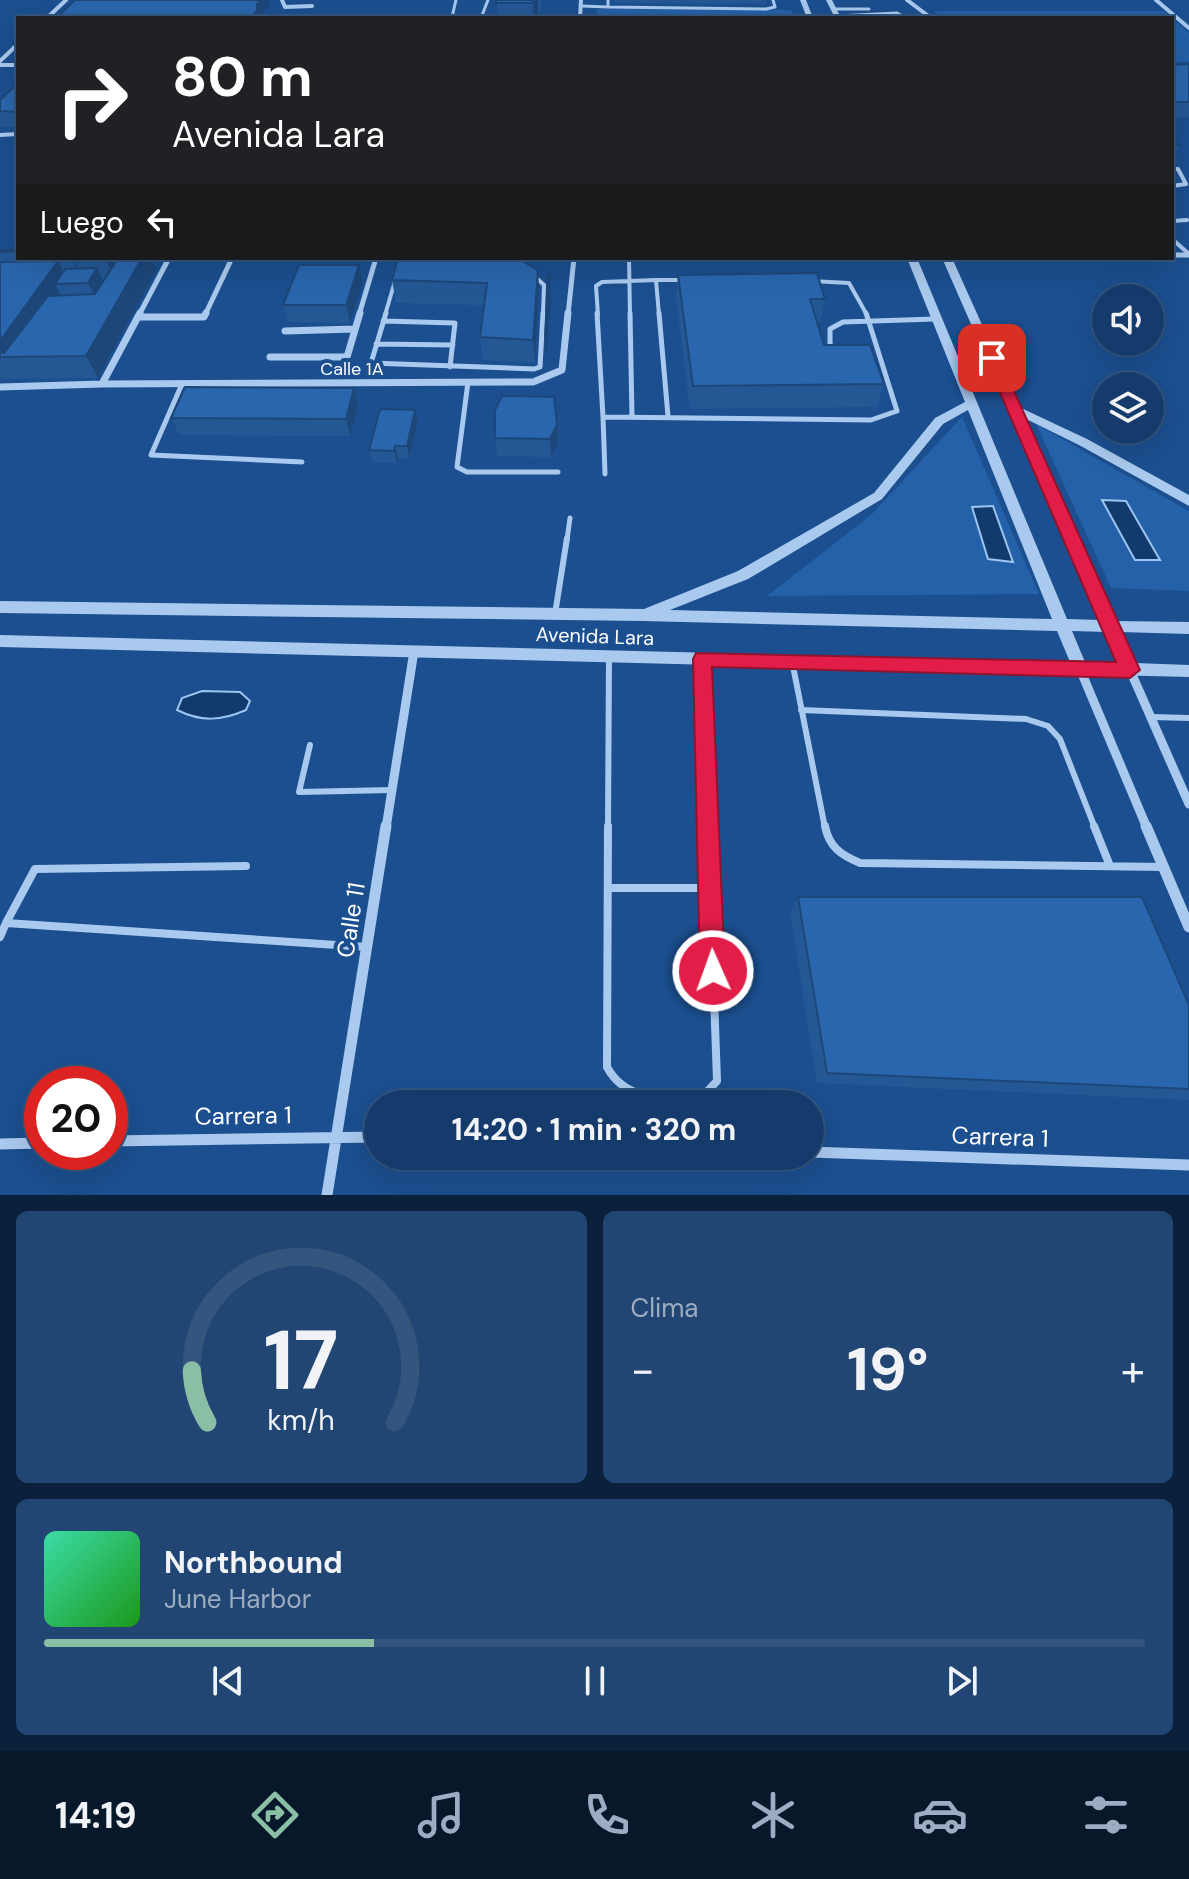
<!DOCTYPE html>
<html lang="es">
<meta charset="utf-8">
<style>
:root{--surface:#143b6b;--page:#214673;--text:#f1f3f6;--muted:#9dadc1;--line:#33557e;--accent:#8abfa5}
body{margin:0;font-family:"DM Sans",sans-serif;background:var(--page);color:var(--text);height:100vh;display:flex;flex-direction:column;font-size:30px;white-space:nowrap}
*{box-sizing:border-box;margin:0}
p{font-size:26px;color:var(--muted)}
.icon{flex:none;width:44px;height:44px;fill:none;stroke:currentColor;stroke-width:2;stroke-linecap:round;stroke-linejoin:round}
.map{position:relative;height:1195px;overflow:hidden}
.sheet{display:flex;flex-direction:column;gap:16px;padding:16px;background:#0b203b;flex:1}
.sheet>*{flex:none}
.top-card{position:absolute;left:16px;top:16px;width:1158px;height:244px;border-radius:0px;box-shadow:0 8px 32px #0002,0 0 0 2px var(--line);background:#202124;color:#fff;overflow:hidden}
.fabs{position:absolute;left:1092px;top:284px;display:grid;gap:16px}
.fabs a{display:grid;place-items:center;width:72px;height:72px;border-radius:50%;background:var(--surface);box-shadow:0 8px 32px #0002,0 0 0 2px var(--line);font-size:40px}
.speed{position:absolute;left:24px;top:1066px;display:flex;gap:16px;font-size:40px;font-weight:700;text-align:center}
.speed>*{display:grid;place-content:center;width:104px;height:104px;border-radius:50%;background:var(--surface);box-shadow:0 8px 32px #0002,0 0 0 2px var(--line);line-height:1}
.speed .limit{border:12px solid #d22;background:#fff;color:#111}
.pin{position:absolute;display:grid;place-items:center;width:68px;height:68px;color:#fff;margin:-34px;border-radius:16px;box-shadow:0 4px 12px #0006}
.me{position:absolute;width:88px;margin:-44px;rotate:358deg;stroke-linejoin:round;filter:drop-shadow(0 0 6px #0008)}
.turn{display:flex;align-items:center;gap:28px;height:168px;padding:0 24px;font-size:36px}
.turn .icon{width:104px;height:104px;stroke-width:2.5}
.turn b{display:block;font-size:56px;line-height:68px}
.then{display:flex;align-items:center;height:76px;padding:0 24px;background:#0003;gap:16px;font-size:30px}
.big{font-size:60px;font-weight:700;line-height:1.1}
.sheet .tile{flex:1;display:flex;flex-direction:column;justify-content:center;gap:12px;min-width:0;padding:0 28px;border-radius:12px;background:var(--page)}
.sheet .dial{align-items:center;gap:0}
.dial svg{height:208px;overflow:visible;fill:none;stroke:var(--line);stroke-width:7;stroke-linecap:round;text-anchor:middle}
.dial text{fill:var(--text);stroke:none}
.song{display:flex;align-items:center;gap:24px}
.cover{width:96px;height:96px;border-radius:12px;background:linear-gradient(135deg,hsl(160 70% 55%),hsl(120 70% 35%))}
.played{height:8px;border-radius:4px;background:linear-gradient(90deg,var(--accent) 30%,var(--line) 30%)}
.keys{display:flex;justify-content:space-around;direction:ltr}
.heat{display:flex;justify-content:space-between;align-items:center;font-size:44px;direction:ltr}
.sheet .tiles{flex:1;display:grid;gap:16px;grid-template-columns:1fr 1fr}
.tile:last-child{grid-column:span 2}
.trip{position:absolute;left:364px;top:1090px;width:460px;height:80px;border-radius:40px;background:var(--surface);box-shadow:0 8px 32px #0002,0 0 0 2px var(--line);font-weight:700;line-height:80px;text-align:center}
.menu{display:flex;height:128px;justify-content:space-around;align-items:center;background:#08182b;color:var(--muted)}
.menu .icon{width:56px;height:56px}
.menu .on{color:var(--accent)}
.menu b{font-size:36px;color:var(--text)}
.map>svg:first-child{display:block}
</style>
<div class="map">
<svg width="1189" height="1195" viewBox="0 0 1189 1195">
<rect width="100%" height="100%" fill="#1b4f8f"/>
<path fill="#2461a8" d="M 597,9 L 791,10 L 794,18 L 596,18 Z
M 933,11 L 1164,11 L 1172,18 L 945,18 Z
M 1172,18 L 1189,33 L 1189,62 L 1172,62 Z
M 962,417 L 1039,594 L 767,596 L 871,515 Z
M 1036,424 L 1189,511 L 1189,591 L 1111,588 Z"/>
<path fill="#123a6d" stroke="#9cc4f0" stroke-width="2" d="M 1102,500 L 1126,501 L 1160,560 L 1135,560 Z
M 993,506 L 1013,562 L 988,559 L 972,507 Z
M 202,691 L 240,692 L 250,701 L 246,710 C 221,721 201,722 177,710 L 182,698 Z"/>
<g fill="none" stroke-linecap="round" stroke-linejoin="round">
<path stroke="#a9c9ee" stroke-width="3" d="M 581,6 L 608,7 L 608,0
M 608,7 L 766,9 L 775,7 L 773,0
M 833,9 L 869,9
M 837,16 L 897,13 L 906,18
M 452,17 L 456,0
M 263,18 L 308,16
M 481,18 L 488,0"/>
<path stroke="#a9c9ee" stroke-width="4" d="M 1172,169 L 1178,169 L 1186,184 L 1172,186
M 1172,221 L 1187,220
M 1172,239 L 1189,254
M 629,258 L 630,315
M 531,273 L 544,285 L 543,315
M 656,280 L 684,280
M 811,281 L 849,283 L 867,315
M 385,315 L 395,281
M 598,315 L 596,286 L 602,282 L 656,280 L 659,315"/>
<path stroke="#a9c9ee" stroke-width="5" d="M 386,313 L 371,363 L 534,369 L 540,367 L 543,313
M 597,313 L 603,417 L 871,420 L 897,411 L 866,313
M 630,313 L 632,417
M 659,313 L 668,416
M 383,321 L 455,323 L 450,367
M 376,344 L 453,345
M 834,349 L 830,344 L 830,329 L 843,322 L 935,319
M 468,382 L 457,467 L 467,472 L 558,472
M 182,384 L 151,455 L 302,462
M 603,417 L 605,474
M 567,540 L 570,518"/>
<path stroke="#a9c9ee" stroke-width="6" d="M 555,614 L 567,538
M 702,659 L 708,828
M 792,661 L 825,828
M 801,710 L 1026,719 L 1048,726 L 1060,739 L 1095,828
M 1151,717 L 1189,718
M 310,745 L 299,792 L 392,790
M 608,828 L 609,657"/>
<path stroke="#a9c9ee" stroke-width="8" d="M 608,826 L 607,1067 C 627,1104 666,1097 703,1096 L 717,1081 L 708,826
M 825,826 C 829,847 841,855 860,863 L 1164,867
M 1094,826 L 1110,866
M 246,866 L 35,869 L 6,923 L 367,947
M 611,888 L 709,888
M 0,937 L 6,923"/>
<path stroke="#a9c9ee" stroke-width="4" d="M 282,0 L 285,7 L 312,6
M 907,0 L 931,18
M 1156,0 L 1189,28
M 308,16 L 507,18
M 47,18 L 66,0
M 528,18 L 573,18
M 580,18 L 581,0
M 0,61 L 18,44
M 0,65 L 18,65
M 0,135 L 18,134"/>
<path stroke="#a9c9ee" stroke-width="5" d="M 1172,255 L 1189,255
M 139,315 L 169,258
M 205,315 L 232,258
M 359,315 L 376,258
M 568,315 L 574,258"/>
<path stroke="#a9c9ee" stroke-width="7" d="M 140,313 L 102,384 L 533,382 L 562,370 L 568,313
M 138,317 L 204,317 L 206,313
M 285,331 L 355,329
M 270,357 L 347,357 L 360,313
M 0,387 L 102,384"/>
<path stroke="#a9c9ee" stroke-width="9" d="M 1080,669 L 1147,828
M 1130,670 L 1189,804
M 386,828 L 414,651"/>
<path stroke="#a9c9ee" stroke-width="11" d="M 1146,826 L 1189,927
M 110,1141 L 378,1137
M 0,1144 L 42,1143
M 810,1152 L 1189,1165
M 327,1195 L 386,826"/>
<path fill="#a9c9ee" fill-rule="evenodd" d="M 800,0 L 806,0 L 813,18 L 807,18 Z
M 826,0 L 832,0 L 841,18 L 835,18 Z
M 907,258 L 917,258 L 1067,619 L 1101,620 L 942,258 L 952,258 L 1019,407 L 1087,439 L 1189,495 L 1189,506 L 1079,445 L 1024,418 L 1115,621 L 1189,622 L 1189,634 L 1120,632 L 1135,663 L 1189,665 L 1189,677 L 0,647 L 0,635 L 1070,662 L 1057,631 L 642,621 L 0,613 L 0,601 L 644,609 L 738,571 L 874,493 L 935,418 L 965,402 ZM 968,410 L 1052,619 L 670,610 L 748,579 L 882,499 L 943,424 ZM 1072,631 L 1106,632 L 1119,663 L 1085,662 Z"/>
</g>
<path fill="#245895" d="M 497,0 L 542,0 L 540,13 L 538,13 L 538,18 L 497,18 Z
M 614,0 L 766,0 L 766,4 L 614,3 Z
M 1189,64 L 1189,117 L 1172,117 L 1172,65 Z
M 18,88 L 18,127 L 0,127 L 0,100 Z
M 1172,137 L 1179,145 L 1172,159 Z
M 0,250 L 18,250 L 18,258 L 71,258 L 76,269 L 80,269 L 74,258 L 116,258 L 117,260 L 118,258 L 152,258 L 157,269 L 98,378 L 0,379 Z
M 398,258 L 539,292 L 535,363 L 483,360 L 480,337 L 484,305 L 396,303 L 392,280 Z
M 678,275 L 825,299 L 820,322 L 817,322 L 824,345 L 884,384 L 877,407 L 690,409 L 676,297 Z
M 363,282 L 350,323 L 288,322 L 283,305 Z
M 354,388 L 358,406 L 350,436 L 179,435 L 171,418 Z
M 415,410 L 418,422 L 409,458 L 398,458 L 397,463 L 372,462 L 369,450 Z
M 557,425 L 558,442 L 551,457 L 497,456 L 495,438 Z
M 798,897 L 1189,1005 L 1189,1100 L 817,1083 L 790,913 Z"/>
<path fill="#1d4779" d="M 262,0 L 268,0 L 270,6 L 259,15 L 260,18 L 251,18 L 257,4 Z
M 533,0 L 538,0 L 538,18 L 533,18 Z
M 105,258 L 116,258 L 122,270 L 115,280 Z
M 142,258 L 152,258 L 157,269 L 98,378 L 86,356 Z
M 58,261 L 69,283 L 55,284 L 60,295 L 18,357 L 0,354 L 0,341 Z
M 359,265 L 363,282 L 350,323 L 346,305 Z
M 97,268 L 108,291 L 99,306 L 88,283 Z
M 538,270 L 539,292 L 535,363 L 533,340 Z
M 550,276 L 551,299 L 546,361 L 545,338 Z
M 354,388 L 358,406 L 350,436 L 346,419 Z
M 415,410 L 418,422 L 409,458 L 407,446 Z
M 557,425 L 558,442 L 551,457 L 550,439 Z
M 395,446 L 398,458 L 397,463 L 394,451 Z"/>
<path fill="#2a66ad" stroke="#1d4779" stroke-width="2" d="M 75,0 L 262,0 L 257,4 L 257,10 L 251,18 L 56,18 Z
M 497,0 L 533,0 L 533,3 L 496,3 Z
M 1189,64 L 1189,102 L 1172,102 L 1172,65 Z
M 13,88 L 18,88 L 18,112 L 0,111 L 0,100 Z
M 1172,137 L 1179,145 L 1172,145 Z
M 0,250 L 18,250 L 18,251 L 0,252 Z
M 118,258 L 142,258 L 86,356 L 0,357 L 0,352 L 4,353 L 48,296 L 95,294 Z
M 398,258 L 517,258 L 538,270 L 533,340 L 480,337 L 487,283 L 392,280 Z
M 58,261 L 0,341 L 0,262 Z
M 299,265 L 359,265 L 346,305 L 283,305 Z
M 97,268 L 88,283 L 55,284 L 65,269 Z
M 817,273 L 825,299 L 810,299 L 824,345 L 870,345 L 884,384 L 693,386 L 678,275 Z
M 548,275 L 550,276 L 545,338 Z
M 185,387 L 354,388 L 346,419 L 171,418 Z
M 502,396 L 554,397 L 557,425 L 550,439 L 495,438 L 495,410 Z
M 380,409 L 415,410 L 407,446 L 395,446 L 394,451 L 369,450 Z
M 798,897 L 1142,897 L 1189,1005 L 1189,1089 L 827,1073 Z"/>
<path fill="#e11d48" stroke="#92132f" stroke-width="2" d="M 987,355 L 999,358 L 1140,670 L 1130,678 L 712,667 L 725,971 L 721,979 L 713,983 L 704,979 L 700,971 L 693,659 L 696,653 L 1116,662 L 985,358 Z"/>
<g text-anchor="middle" stroke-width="8" stroke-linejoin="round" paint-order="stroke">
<g font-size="18" fill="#fff" stroke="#1b4f8f">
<text x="352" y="375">Calle 1A</text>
</g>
<g font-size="20" fill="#fff" stroke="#1b4f8f">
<text transform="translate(595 636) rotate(2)" y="7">Avenida Lara</text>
</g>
<g font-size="24" fill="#fff" stroke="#1b4f8f">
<text transform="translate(351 920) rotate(-81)" y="8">Calle 11</text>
<text transform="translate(243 1116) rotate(-1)" y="8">Carrera 1</text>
<text transform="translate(1000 1137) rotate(2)" y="8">Carrera 1</text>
</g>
</g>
</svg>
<div class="fabs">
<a><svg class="icon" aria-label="sound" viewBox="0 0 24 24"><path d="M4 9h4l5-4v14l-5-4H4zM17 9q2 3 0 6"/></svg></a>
<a><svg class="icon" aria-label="layers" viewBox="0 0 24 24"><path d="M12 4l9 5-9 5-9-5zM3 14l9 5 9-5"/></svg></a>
</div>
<div class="speed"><div class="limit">20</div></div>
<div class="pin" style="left:992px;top:358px;background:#d93025"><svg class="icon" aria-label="arrive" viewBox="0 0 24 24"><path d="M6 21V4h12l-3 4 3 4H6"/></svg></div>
<svg class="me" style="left:713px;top:971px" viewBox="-20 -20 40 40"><circle r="17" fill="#e11d48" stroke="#fff" stroke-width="3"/><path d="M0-11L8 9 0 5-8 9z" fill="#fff"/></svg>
<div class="trip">14:20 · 1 min · 320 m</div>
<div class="top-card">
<div class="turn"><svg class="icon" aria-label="right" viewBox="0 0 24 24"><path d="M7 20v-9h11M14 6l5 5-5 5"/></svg><div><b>80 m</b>Avenida Lara</div></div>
<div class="then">Luego<svg class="icon" aria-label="left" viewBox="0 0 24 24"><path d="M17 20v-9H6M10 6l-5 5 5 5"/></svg></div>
</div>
</div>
<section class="sheet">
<div class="tiles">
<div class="tile dial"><svg viewBox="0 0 100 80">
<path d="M14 69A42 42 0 1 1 86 69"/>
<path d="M14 69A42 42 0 0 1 8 49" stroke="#8abfa5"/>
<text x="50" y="56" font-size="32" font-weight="700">17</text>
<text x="50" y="72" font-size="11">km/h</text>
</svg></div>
<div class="tile"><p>Clima</p>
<div class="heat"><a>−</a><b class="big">19°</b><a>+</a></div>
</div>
<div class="tile">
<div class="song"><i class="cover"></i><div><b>Northbound</b><p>June Harbor</p></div></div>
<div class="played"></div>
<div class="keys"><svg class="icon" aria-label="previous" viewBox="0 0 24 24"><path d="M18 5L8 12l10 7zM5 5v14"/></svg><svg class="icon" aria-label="pause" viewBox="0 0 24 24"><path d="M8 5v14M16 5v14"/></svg><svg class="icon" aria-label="next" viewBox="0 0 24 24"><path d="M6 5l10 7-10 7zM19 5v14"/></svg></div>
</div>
</div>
</section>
<nav class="menu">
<b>14:19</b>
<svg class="icon on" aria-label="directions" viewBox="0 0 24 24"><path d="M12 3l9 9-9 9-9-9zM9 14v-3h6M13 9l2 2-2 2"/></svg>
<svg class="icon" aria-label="music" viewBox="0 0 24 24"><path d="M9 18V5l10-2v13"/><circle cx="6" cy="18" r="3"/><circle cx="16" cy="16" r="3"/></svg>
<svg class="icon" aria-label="phone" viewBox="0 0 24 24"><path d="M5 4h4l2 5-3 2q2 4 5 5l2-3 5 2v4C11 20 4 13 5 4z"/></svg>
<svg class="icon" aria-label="climate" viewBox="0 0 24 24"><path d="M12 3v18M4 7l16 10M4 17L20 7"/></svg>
<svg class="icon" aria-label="car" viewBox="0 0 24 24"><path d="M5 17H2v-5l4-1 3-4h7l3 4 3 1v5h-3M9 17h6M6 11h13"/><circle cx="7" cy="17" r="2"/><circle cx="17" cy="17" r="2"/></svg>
<svg class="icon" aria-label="filters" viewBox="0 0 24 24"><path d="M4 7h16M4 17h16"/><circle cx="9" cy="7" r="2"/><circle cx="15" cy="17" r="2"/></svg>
</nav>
